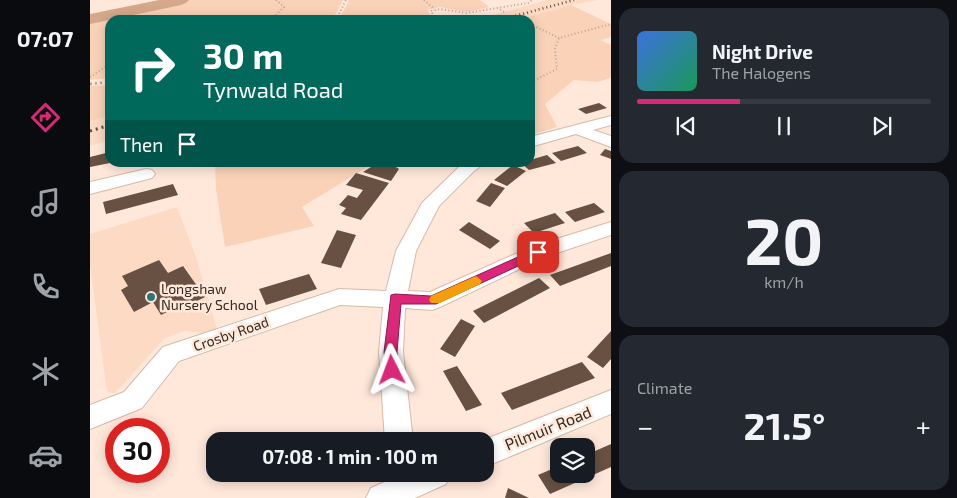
<!DOCTYPE html>
<meta charset="utf-8">
<style>
:root{--surface:#171b24;--page:#242831;--text:#f1f3f6;--muted:#9ea1a6;--line:#363941;--accent:#db2777}
body{margin:0;font-family:"Exo 2",sans-serif;background:var(--page);color:var(--text);height:100vh;display:flex;flex-direction:column;font-size:19px;white-space:nowrap}
*{box-sizing:border-box;margin:0}
p{font-size:16px;color:var(--muted)}
.icon{flex:none;width:28px;height:28px;fill:none;stroke:currentColor;stroke-width:2;stroke-linecap:round;stroke-linejoin:round}
.map{position:relative;flex:1;overflow:hidden}
.side{display:flex;flex-direction:column;gap:8px;padding:8px;background:#0d0f14;width:346px}
.side>*{flex:none}
.hud{position:absolute;left:15px;top:15px;width:430px;height:152px;border-radius:15px;box-shadow:0 2px 12px #0003;background:#00695c;color:#fff;overflow:hidden}
.tools{position:absolute;left:460px;top:438px;display:grid;gap:10px}
.tools a{display:grid;place-items:center;width:45px;height:45px;border-radius:10px;background:var(--surface);box-shadow:0 2px 12px #0003;font-size:25px}
.speed{position:absolute;left:15px;top:418px;display:flex;gap:10px;font-size:25px;font-weight:700;text-align:center}
.speed>*{display:grid;place-content:center;width:65px;height:65px;border-radius:50%;background:var(--surface);box-shadow:0 2px 12px #0003;line-height:1}
.speed .limit{border:8px solid #d22;background:#fff;color:#111}
.pin{position:absolute;display:grid;place-items:center;width:42px;height:42px;color:#fff;margin:-21px;border-radius:10px;box-shadow:0 2px 8px #0006}
.me{position:absolute;width:55px;margin:-28px;rotate:357deg;stroke-linejoin:round;filter:drop-shadow(0 0 4px #0008)}
.turn{display:flex;align-items:center;gap:18px;height:105px;padding:0 15px;font-size:22px}
.turn .icon{width:65px;height:65px;stroke-width:2.5}
.turn b{display:block;font-size:35px;line-height:42px}
.then{display:flex;align-items:center;height:48px;padding:0 15px;background:#0003;gap:10px;font-size:19px}
.big{font-size:38px;font-weight:700;line-height:1.1}
.side .widget{flex:1;display:flex;flex-direction:column;justify-content:center;gap:8px;min-width:0;padding:0 18px;border-radius:15px;background:var(--page)}
.side .dial{align-items:center;gap:0}
.dial b{font-size:65px;line-height:1}
.song{display:flex;align-items:center;gap:15px}
.cover{width:60px;height:60px;border-radius:8px;background:linear-gradient(135deg,hsl(220 70% 55%),hsl(150 70% 35%))}
.played{height:5px;border-radius:2px;background:linear-gradient(90deg,var(--accent) 35%,var(--line) 35%)}
.keys{display:flex;justify-content:space-around;direction:ltr}
.heat{display:flex;justify-content:space-between;align-items:center;font-size:28px;direction:ltr}
.trip{position:absolute;left:116px;top:432px;width:288px;height:50px;border-radius:15px;background:var(--surface);box-shadow:0 2px 12px #0003;font-weight:700;line-height:50px;text-align:center}
main{display:flex;flex:1;min-height:0}
.tabs{display:flex;flex-direction:column;width:90px;justify-content:space-around;align-items:center;background:#090b0e;color:var(--muted)}
.tabs .icon{width:35px;height:35px}
.tabs .current{color:var(--accent)}
.tabs b{font-size:22px;color:var(--text)}
.map>svg:first-child{display:block}
</style>
<main>
<nav class="tabs">
<b>07:07</b>
<svg class="icon current" aria-label="directions" viewBox="0 0 24 24"><path d="M12 3l9 9-9 9-9-9zM9 14v-3h6M13 9l2 2-2 2"/></svg>
<svg class="icon" aria-label="music" viewBox="0 0 24 24"><path d="M9 18V5l10-2v13"/><circle cx="6" cy="18" r="3"/><circle cx="16" cy="16" r="3"/></svg>
<svg class="icon" aria-label="phone" viewBox="0 0 24 24"><path d="M5 4h4l2 5-3 2q2 4 5 5l2-3 5 2v4C11 20 4 13 5 4z"/></svg>
<svg class="icon" aria-label="climate" viewBox="0 0 24 24"><path d="M12 3v18M4 7l16 10M4 17L20 7"/></svg>
<svg class="icon" aria-label="car" viewBox="0 0 24 24"><path d="M5 17H2v-5l4-1 3-4h7l3 4 3 1v5h-3M9 17h6M6 11h13"/><circle cx="7" cy="17" r="2"/><circle cx="17" cy="17" r="2"/></svg>
</nav>
<div class="map">
<svg width="521" height="498" viewBox="0 0 521 498">
<rect width="100%" height="100%" fill="#ffe8da"/>
<path fill="#fddac3" d="M 458,0 L 508,0 L 481,5 L 425,20 L 383,20 Z
M 20,116 L 20,140 L 0,146 L 0,121 Z
M 87,207 L 106,257 L 127,329 L 114,333 L 94,331 L 75,338 L 25,393 L 17,392 L 0,265 L 0,234 Z"/>
<path fill="#fad2b8" d="M 97,0 L 253,0 L 242,20 L 20,20 L 20,78 L 0,80 L 0,21 Z
M 259,0 L 390,0 L 399,7 L 377,12 L 350,7 L 337,10 L 343,20 L 249,20 Z
M 481,5 L 521,24 L 521,37 L 511,40 L 521,45 L 521,78 L 507,82 L 484,80 L 455,104 L 467,127 L 440,135 L 440,20 L 427,20 Z
M 20,85 L 20,116 L 0,121 L 0,86 Z
M 125,163 L 284,163 L 212,207 L 224,226 L 135,247 L 126,189 Z"/>
<g fill="none" stroke-linecap="round" stroke-linejoin="round">
<path fill="#d5a88b" fill-rule="evenodd" d="M 69,0 L 99,0 L 96,3 L 91,5 L 0,24 L 0,14 Z"/>
</g>
<path fill="#685142" d="M 509,103 L 517,108 L 496,114 L 488,109 Z
M 488,146 L 497,153 L 471,161 L 462,153 Z
M 515,149 L 521,151 L 521,159 L 510,155 Z
M 20,152 L 20,163 L 0,167 L 0,157 Z
M 457,155 L 466,163 L 439,170 L 430,162 L 440,162 L 440,160 Z
M 289,162 L 298,162 L 309,169 L 301,181 L 273,172 Z
M 423,165 L 436,171 L 417,186 L 404,180 Z
M 266,173 L 299,183 L 271,220 L 251,214 L 256,208 L 249,205 L 258,195 L 267,198 L 273,190 L 256,185 Z
M 401,183 L 415,188 L 400,207 L 386,201 Z
M 83,184 L 88,195 L 16,214 L 13,202 Z
M 504,203 L 515,212 L 485,222 L 475,212 Z
M 465,213 L 475,223 L 444,233 L 434,223 Z
M 379,222 L 410,241 L 400,249 L 369,230 Z
M 247,230 L 266,235 L 251,268 L 231,263 Z
M 521,253 L 521,266 L 470,286 L 460,275 Z
M 69,260 L 78,273 L 93,266 L 115,297 L 103,303 L 101,300 L 71,315 L 63,302 L 44,312 L 31,290 L 38,286 L 32,276 Z
M 219,274 L 227,289 L 176,305 L 169,289 Z
M 449,278 L 460,288 L 394,323 L 383,311 Z
M 371,319 L 385,326 L 365,357 L 350,349 Z
M 521,331 L 521,359 L 513,368 L 497,357 Z
M 492,362 L 505,378 L 422,410 L 411,393 Z
M 367,366 L 392,405 L 376,411 L 353,371 Z
M 521,444 L 521,467 L 460,494 L 448,475 L 469,466 L 469,474 L 496,474 L 496,455 Z
M 418,488 L 439,498 L 415,498 Z"/>
<g fill="none" stroke-linecap="round" stroke-linejoin="round">
<defs>
<path id="minor" d="M 521,116 L 521,125 L 503,130 L 521,136 L 521,147 L 486,134 L 440,147 L 440,137 Z
M 374,162 L 396,162 L 384,171 L 349,206 L 326,251 L 318,291 L 340,292 L 441,247 L 521,222 L 521,235 L 455,257 L 350,307 L 342,310 L 315,308 L 313,352 L 323,441 L 295,441 L 289,352 L 293,307 L 250,305 L 89,361 L 52,408 L 0,429 L 0,405 L 34,392 L 73,347 L 249,289 L 296,291 L 306,251 L 332,203 Z
M 56,169 L 62,170 L 65,174 L 62,178 L 0,194 L 0,182 Z
M 521,390 L 521,414 L 395,467 L 395,441 L 391,441 Z
M 313,474 L 360,474 L 356,484 L 325,498 L 276,498 L 281,488 Z"/>
</defs>
<use href="#minor" stroke="#d5baa9" stroke-width="2"/>
<path stroke="#b8a59a" stroke-width="2" stroke-dasharray="1 2.5" stroke-linecap="butt" d="M 334,0 L 345,9
M 407,8 L 416,13
M 427,18 L 430,20
M 134,20 L 185,16 L 194,7 L 186,0
M 246,20 L 256,0
M 346,20 L 341,11 L 350,9 L 376,13 L 438,3 L 442,0
M 440,24 L 469,38
M 0,77 L 20,64
M 17,82 L 20,82
M 441,82 L 467,69 L 465,49 L 469,38 L 521,24"/>
<path stroke="#b8a59a" stroke-width="2.5" stroke-dasharray="2 3" stroke-linecap="butt" d="M 440,83 L 444,81
M 0,84 L 20,82"/>
<use href="#minor" fill="#fff" fill-rule="evenodd"/>
<path stroke="#5b4e45" stroke-width="2.5" stroke-dasharray="1 3" stroke-linecap="butt" d="M 410,20 L 484,0"/>
<path stroke="#5b4e45" stroke-width="3" stroke-dasharray="2 4" stroke-linecap="butt" d="M 0,131 L 20,125"/>
</g>
<path fill="#db2777" stroke="#8e194d" d="M 448,248 L 452,249 L 454,252 L 452,255 L 346,304 L 311,304 L 307,352 L 309,370 L 307,375 L 302,376 L 297,375 L 294,352 L 301,295 L 305,294 L 341,296 Z"/>
<path fill="#f59e0b" d="M 386,276 L 392,281 L 390,284 L 350,303 L 341,303 L 339,300 L 341,296 Z"/>
<circle fill="#2b757c" stroke="#ffe8da" stroke-width="2" cx="61" cy="297" r="5"/>
<g text-anchor="middle" stroke-width="5" stroke-linejoin="round" paint-order="stroke">
<g font-size="14" fill="#352a23" stroke="#ffe8da" text-anchor="start">
<text x="71" y="294">Longshaw<tspan x="71" dy="16">Nursery School</tspan></text>
</g>
<g font-size="14" fill="#352a23" stroke="#ffe8da">
<text transform="translate(141 334) rotate(-19)" y="5">Crosby Road</text>
</g>
<g font-size="16" fill="#352a23" stroke="#ffe8da">
<text transform="translate(458 428) rotate(-22)" y="6">Pilmuir Road</text>
</g>
</g>
</svg>
<div class="tools">
<a><svg class="icon" aria-label="layers" viewBox="0 0 24 24"><path d="M12 4l9 5-9 5-9-5zM3 14l9 5 9-5"/></svg></a>
</div>
<div class="speed"><div class="limit">30</div></div>
<div class="pin" style="left:448px;top:252px;background:#d93025"><svg class="icon" aria-label="arrive" viewBox="0 0 24 24"><path d="M6 21V4h12l-3 4 3 4H6"/></svg></div>
<svg class="me" style="left:302px;top:370px" viewBox="-20 -20 40 40"><path d="M0-17L14 15 0 8-14 15z" fill="#db2777" stroke="#fff" stroke-width="4"/></svg>
<div class="trip">07:08 · 1 min · 100 m</div>
<div class="hud">
<div class="turn"><svg class="icon" aria-label="right" viewBox="0 0 24 24"><path d="M7 20v-9h11M14 6l5 5-5 5"/></svg><div><b>30 m</b>Tynwald Road</div></div>
<div class="then">Then<svg class="icon" aria-label="arrive" viewBox="0 0 24 24"><path d="M6 21V4h12l-3 4 3 4H6"/></svg></div>
</div>
</div>
<section class="side">
<div class="widget">
<div class="song"><i class="cover"></i><div><b>Night Drive</b><p>The Halogens</p></div></div>
<div class="played"></div>
<div class="keys"><svg class="icon" aria-label="previous" viewBox="0 0 24 24"><path d="M18 5L8 12l10 7zM5 5v14"/></svg><svg class="icon" aria-label="pause" viewBox="0 0 24 24"><path d="M8 5v14M16 5v14"/></svg><svg class="icon" aria-label="next" viewBox="0 0 24 24"><path d="M6 5l10 7-10 7zM19 5v14"/></svg></div>
</div>
<div class="widget dial"><b>20</b><p>km/h</p></div>
<div class="widget"><p>Climate</p>
<div class="heat"><a>−</a><b class="big">21.5°</b><a>+</a></div>
</div>
</section>
</main>
